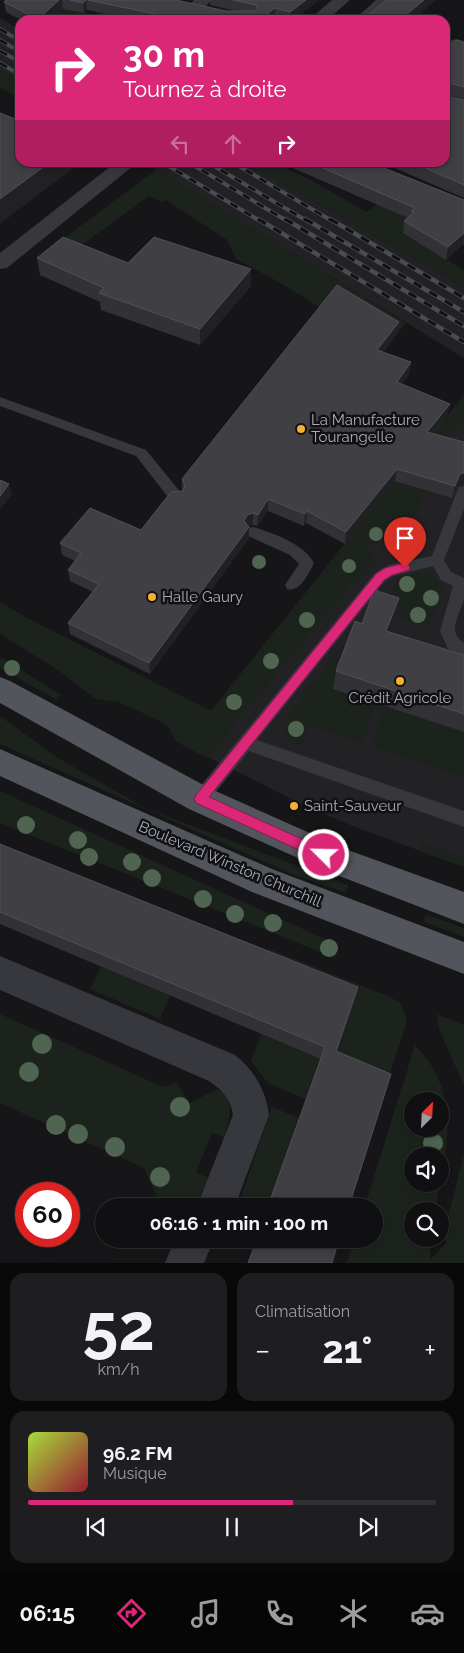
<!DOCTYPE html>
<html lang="fr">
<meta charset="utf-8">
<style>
:root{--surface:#101012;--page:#1e1e20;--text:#f1f3f6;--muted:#9c9d9f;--line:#303032;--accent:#db2777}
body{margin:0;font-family:Raleway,sans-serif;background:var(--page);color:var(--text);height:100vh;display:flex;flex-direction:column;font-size:19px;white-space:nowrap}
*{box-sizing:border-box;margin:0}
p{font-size:16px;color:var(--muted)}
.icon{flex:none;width:28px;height:28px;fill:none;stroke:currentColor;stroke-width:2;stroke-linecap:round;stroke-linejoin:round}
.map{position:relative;height:1263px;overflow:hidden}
.sheet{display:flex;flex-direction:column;gap:10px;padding:10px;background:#09090a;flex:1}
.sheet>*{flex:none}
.top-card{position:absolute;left:15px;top:15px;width:435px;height:152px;border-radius:15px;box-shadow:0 2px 8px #0003,0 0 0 1px var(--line);background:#db2777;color:#fff;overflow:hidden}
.needle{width:32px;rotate:24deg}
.buttons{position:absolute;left:404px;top:1092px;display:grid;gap:10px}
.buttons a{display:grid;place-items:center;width:45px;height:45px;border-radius:50%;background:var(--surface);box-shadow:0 2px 8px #0003,0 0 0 1px var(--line);font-size:25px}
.speed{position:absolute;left:15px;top:1182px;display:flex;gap:10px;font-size:25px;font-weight:700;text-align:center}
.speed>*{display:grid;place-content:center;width:65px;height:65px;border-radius:50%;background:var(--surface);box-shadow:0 2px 8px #0003,0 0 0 1px var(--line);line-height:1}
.speed .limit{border:8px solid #d22;background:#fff;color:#111}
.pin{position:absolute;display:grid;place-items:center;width:42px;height:42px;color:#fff;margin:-51px -21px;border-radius:50% 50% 50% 0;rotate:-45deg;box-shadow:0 0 5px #0007}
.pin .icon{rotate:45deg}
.me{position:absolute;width:55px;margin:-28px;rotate:293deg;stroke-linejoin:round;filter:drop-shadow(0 0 4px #0008)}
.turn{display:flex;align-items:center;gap:18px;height:105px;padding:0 25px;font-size:22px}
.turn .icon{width:65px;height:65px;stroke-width:2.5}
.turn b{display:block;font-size:35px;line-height:42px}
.lanes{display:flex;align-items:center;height:48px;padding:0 25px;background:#0003;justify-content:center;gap:25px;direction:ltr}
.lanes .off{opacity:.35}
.big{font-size:38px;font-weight:700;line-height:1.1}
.sheet .widget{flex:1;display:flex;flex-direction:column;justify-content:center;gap:8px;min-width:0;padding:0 18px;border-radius:15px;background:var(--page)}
.sheet .dial{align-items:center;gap:0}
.dial b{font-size:65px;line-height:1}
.song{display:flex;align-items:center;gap:15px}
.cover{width:60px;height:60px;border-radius:8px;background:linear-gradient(135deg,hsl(80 70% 55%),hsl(350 70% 35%))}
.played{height:5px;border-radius:2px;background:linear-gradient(90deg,var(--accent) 65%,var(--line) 65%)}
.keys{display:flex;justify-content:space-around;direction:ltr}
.heat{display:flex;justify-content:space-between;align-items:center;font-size:28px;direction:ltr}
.sheet .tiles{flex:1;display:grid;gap:10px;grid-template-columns:1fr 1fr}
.widget:last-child{grid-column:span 2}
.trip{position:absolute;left:95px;top:1198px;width:288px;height:50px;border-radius:25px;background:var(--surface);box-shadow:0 2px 8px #0003,0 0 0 1px var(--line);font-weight:700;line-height:50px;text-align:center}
.tabs{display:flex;height:80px;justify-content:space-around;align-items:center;background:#060607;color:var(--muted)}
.tabs .icon{width:35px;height:35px}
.tabs .current{color:var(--accent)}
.tabs b{font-size:22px;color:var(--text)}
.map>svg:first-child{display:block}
</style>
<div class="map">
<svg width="464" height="1263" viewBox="0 0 464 1263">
<rect width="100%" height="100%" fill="#161618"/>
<path fill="#222225" d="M 0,18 L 20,30 L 20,83 L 0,71 Z
M 146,163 L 248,163 L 464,288 L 464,358 Z
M 464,395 L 464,867 L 355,827 L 305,806 L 184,745 Z"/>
<path fill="#1c231d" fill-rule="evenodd" d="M 63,8 L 95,15 L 100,11 L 143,20 L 50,20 Z
M 0,71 L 20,83 L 20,100 L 0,87 Z
M 248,163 L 274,163 L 303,176 L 367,212 L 380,202 L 414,220 L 403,233 L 464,270 L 464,288 Z
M 157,169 L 406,323 L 397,334 L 326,311 L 277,281 L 236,259 L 227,240 L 166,200 L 162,202 L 149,196 L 68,255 L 51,248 Z
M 464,395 L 464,420 L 451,435 L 412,521 L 404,530 L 367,547 L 377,562 L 348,588 L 207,758 L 177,742 L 169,728 L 158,720 L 118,702 L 96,699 L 55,668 L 0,634 L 0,602 L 31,620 L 211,711 Z
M 429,571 L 444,587 L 427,628 L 371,608 L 403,576 Z
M 344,643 L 350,646 L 376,703 L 362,743 L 310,725 L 301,746 L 286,741 L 287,720 L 294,707 Z
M 0,657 L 61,695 L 57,700 L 0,668 Z
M 385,706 L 464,732 L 464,777 L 371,746 Z
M 0,716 L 58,758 L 147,809 L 348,885 L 346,893 L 292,874 L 0,744 Z
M 0,791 L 338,945 L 335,958 L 0,823 Z
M 422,842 L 464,857 L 464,867 L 420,851 Z
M 425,914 L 464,928 L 464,937 L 424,922 Z
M 269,949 L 385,995 L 400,1002 L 407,1021 L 386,1086 L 332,1063 L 263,964 Z
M 101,966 L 170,996 L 160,1019 L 90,989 Z
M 0,1014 L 163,1087 L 176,1082 L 190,1103 L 217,1089 C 237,1098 229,1121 224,1137 L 212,1133 L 196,1172 L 208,1178 L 201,1194 L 191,1204 L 164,1206 L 160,1204 L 144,1168 L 0,1103 Z
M 436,1014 L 464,1025 L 464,1086 L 439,1029 Z
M 261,1034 L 322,1059 L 308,1100 L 268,1083 L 251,1061 Z
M 415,1045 C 464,1096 446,1149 435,1211 L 412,1211 L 412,1239 L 430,1239 L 430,1260 L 446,1243 L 446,1226 L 464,1153 L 464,1263 L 347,1263 L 355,1239 L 374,1239 L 374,1206 L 365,1206 ZM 412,1101 L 440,1101 L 440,1129 L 412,1129 ZM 412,1156 L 440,1156 L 440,1184 L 412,1184 Z
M 272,1107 L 301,1119 L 270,1206 L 238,1206 Z"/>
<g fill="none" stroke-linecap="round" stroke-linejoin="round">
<path fill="#37383d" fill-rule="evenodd" d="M 0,397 L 146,450 L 182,494 L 184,498 L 182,502 L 172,502 L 136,456 L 0,406 Z
M 464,486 L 464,509 L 444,560 L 451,572 L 464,578 C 464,585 464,593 464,599 C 460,615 446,632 464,643 L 464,656 L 448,649 L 440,631 L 453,586 L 441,580 L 433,566 L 393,576 L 385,581 L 257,740 L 464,811 L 464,827 L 249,751 L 206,804 L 200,806 L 194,804 L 192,799 L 194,794 L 375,573 L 389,565 L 432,556 L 457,491 L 459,487 Z
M 253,527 C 273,533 304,544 314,563 C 309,573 300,593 287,589 L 285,585 L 299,564 L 290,555 L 248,536 L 246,532 L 248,528 Z"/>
<path fill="#37383d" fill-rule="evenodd" d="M 194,0 L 211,0 C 205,8 200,14 189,11 L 187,8 Z
M 376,0 L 394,0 L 372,20 L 354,20 Z
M 456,39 L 464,41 L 464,51 L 457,49 L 445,53 L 445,42 Z
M 0,956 L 235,1055 C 254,1070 266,1090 269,1115 L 235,1206 L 197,1206 L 233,1115 C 231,1099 222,1090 209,1081 L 0,990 Z
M 175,1239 L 214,1239 L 204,1263 L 165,1263 Z"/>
<path fill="#37383d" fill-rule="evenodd" d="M 332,0 L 350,0 L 327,20 L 309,20 Z
M 116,162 L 138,162 L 7,268 L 0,269 L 0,253 Z"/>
<path fill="#53555c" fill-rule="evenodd" d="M 0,677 L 10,681 L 211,789 L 348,850 L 464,892 L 464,924 L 329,872 L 189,809 L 0,703 Z
M 0,749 L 272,869 L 464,942 L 464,974 L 252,892 L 0,776 Z"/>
<defs>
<path id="rail-far1" d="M 0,29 L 20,41
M 0,40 L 20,52
M 0,51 L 20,62
M 0,63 L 20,75
M 162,162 L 260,221
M 188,162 L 287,221
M 207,162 L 307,221
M 232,162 L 332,221"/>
<path id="rail" d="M 258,219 L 464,342
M 285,219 L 464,326
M 305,219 L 464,312
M 330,219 L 464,298"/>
</defs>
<use href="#rail-far1" stroke="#4a4c52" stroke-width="4"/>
<use href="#rail" stroke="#4a4c52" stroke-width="4.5"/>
<use href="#rail-far1" stroke="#111113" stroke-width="2.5" stroke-dasharray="8" stroke-linecap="butt"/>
<use href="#rail" stroke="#111113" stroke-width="3" stroke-dasharray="9" stroke-linecap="butt"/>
</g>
<g fill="#506452">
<circle cx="376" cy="534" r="7"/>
<circle cx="259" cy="562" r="7"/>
<circle cx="349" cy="566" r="7"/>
<circle cx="407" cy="584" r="8"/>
<circle cx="431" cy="598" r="8"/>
<circle cx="418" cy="615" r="8"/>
<circle cx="307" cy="620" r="8"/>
<circle cx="271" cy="661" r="8"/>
<circle cx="12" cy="668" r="8"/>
<circle cx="234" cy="702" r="8"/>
<circle cx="296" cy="729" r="8"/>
<circle cx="26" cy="825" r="9"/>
<circle cx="78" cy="840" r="9"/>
<circle cx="89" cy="857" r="9"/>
<circle cx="132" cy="862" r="9"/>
<circle cx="152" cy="878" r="9"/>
<circle cx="203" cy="899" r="9"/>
<circle cx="235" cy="914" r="9"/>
<circle cx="273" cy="923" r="9"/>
<circle cx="329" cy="948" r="9"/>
<circle cx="42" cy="1044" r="10"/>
<circle cx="29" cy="1072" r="10"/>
<circle cx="180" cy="1107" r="10"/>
<circle cx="56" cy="1125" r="10"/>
<circle cx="78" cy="1134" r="10"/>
<circle cx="433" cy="1143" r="10"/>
<circle cx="115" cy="1147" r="10"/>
<circle cx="160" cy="1177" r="10"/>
</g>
<path fill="#323236" d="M 6,0 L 176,0 L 226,11 L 236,11 L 210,5 L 210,0 L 319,0 L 293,20 L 279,20 L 274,19 L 273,20 L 135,20 L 87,10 L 84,13 L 63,9 L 50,20 L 21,20 L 6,12 L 4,2 Z
M 464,43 L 464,99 L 445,95 L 445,96 L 464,100 L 464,198 L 381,162 L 445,162 L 445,52 Z
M 279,162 L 369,162 L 464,200 L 464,244 L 463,244 L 446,260 L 403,233 L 404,221 L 408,218 Z
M 37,258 L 251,269 L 251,286 L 200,345 L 101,310 L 100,302 L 40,275 Z
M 399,322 L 397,334 L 383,352 L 411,362 L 409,374 L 402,384 L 450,404 L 447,416 L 433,434 L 464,442 L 464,484 L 457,486 L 452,498 L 395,481 L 345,544 L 306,523 L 304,526 L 268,511 L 257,526 L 253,525 L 249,526 L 249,538 L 150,674 L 70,634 L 68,623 L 93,592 L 70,581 L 68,570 L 75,561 L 62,555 L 60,543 L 141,530 L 182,491 L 182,479 Z
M 399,598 L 396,616 L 389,632 L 464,655 L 464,732 L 333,689 L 336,671 L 362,624 Z
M 0,844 L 354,1001 L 337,1051 L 321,1059 L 0,924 Z"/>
<path fill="#212124" d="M 59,0 L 62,0 L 63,9 L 50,20 L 38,20 L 38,19 Z
M 86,0 L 87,10 L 84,13 L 83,3 Z
M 306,0 L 319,0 L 293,20 L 290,20 L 290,12 Z
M 424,0 L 436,0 L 413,20 L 400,20 Z
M 275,8 L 274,19 L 273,20 L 259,20 Z
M 50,162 L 79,162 L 79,164 L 0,224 L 0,199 Z
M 464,233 L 463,244 L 446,260 L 448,247 Z
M 251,269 L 251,286 L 200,345 L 200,329 Z
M 399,322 L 397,334 L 376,363 L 377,350 Z
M 411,362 L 409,374 L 395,394 L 397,382 Z
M 450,404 L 447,416 L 425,444 L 427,432 Z
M 397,469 L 395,481 L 345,544 L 346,532 Z
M 464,473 L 464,484 L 457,486 L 452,498 L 455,486 L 460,474 Z
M 9,484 L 12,495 L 0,509 L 0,496 Z
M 268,499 L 268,511 L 257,526 L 258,515 Z
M 307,511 L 306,523 L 304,526 L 305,514 Z
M 253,513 L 253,525 L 246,527 L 249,527 L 249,538 L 150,674 L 149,663 L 247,515 Z
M 399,598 L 396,616 L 383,649 L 386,631 Z
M 358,987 L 354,1001 L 332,1063 L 336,1051 Z"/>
<path fill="#3f3f44" stroke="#4f5156" d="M 6,0 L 59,0 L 38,19 L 4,2 Z
M 70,0 L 86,0 L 83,3 Z
M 88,0 L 176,0 L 226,11 L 256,11 L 258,10 L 256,5 L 233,0 L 306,0 L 290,12 L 275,8 L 259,20 L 167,20 L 170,17 Z
M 387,0 L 424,0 L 400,20 L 362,20 Z
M 456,40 L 464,43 L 464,87 L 446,82 L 445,96 L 464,100 L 464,185 L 412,162 L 445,162 L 445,52 Z
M 0,113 L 20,121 L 20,162 L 50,162 L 0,199 Z
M 309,162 L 369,162 L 464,200 L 464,233 L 448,247 L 404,221 L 414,212 L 411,211 L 415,208 Z
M 63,237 L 128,263 L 154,237 L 251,269 L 200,329 L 99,293 L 104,288 L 37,258 Z
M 337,285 L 399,322 L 377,350 L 411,362 L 397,382 L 450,404 L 427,432 L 464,442 L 464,473 L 460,474 L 455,486 L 397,469 L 346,532 L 307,511 L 305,514 L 268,499 L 258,515 L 253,513 L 247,515 L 244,521 L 249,527 L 149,663 L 68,623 L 99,584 L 68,570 L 81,553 L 60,543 L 90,508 L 141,530 L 171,492 L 183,491 L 185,485 L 182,479 Z
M 0,480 L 9,484 L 0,496 Z
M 374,590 L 399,598 L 386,631 L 464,655 L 464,714 L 336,671 L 355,621 L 362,624 Z
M 0,844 L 358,987 L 336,1051 L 391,1074 L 349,1206 L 268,1206 L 325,1047 L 0,912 Z
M 257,1239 L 339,1239 L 332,1263 L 248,1263 Z"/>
<path fill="#db2777" stroke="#8e194d" d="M 405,563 L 409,565 L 410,568 L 409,570 L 392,575 L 384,580 L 209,797 L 328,851 L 330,855 L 328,859 L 324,861 L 319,859 L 196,803 L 194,799 L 196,795 L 376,574 L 385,568 Z"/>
<g fill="#f2b134" stroke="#111113" stroke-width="2">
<circle cx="301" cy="429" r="5"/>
<circle cx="152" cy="597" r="5"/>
<circle cx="400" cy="681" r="5"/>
<circle cx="294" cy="806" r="5"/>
</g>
<g text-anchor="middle" stroke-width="5" stroke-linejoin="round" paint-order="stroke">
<g font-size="15" fill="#a8adb8" stroke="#111113" text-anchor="start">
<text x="311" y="425">La Manufacture<tspan x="311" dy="17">Tourangelle</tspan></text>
<text x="162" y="602">Halle Gaury</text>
<text x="400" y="703" text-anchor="middle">Crédit Agricole</text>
<text x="304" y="811">Saint-Sauveur</text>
</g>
<g font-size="15" fill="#a8adb8" stroke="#111113">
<text transform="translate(230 864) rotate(23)" y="5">Boulevard Winston Churchill</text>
</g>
</g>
</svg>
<div class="buttons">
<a><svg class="needle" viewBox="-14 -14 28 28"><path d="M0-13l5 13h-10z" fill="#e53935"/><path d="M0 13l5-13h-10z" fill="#9c9d9f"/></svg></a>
<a><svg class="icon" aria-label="sound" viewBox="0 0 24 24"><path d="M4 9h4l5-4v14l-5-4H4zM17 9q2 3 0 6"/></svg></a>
<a><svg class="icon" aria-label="search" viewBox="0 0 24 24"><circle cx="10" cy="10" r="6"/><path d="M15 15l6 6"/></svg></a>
</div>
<div class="speed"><div class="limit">60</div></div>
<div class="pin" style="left:405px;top:568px;background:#d93025"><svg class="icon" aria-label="arrive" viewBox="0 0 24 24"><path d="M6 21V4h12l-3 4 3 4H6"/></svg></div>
<svg class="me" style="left:324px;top:855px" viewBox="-20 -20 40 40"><circle r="17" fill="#db2777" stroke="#fff" stroke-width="3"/><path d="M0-11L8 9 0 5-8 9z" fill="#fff"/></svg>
<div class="trip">06:16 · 1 min · 100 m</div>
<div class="top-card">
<div class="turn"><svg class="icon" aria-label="right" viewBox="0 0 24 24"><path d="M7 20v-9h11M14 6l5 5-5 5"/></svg><div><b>30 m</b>Tournez à droite</div></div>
<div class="lanes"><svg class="icon off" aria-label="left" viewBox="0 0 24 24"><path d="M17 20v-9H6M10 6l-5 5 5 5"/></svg><svg class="icon off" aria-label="ahead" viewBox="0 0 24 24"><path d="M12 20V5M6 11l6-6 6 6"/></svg><svg class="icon" aria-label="right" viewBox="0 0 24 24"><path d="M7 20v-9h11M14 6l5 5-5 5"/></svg></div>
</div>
</div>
<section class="sheet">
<div class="tiles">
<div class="widget dial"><b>52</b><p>km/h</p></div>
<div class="widget"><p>Climatisation</p>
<div class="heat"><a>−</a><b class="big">21°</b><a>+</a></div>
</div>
<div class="widget">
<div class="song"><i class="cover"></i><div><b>96.2 FM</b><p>Musique</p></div></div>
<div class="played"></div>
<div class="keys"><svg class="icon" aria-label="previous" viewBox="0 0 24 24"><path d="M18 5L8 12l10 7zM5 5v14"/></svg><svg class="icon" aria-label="pause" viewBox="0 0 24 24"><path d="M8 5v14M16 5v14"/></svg><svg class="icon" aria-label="next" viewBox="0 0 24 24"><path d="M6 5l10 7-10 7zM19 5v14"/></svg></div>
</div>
</div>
</section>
<nav class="tabs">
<b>06:15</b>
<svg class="icon current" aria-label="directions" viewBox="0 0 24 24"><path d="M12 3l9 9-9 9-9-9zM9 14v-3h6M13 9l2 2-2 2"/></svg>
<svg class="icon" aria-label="music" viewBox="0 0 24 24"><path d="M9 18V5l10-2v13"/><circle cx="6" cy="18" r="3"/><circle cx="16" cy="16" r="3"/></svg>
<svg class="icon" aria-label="phone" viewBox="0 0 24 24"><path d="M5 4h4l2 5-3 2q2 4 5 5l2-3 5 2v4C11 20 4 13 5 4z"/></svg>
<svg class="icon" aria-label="climate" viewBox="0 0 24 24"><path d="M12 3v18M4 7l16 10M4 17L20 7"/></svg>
<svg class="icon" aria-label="car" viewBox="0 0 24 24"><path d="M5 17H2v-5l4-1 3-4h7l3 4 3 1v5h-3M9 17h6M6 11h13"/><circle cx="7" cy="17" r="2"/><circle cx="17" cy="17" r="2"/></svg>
</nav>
